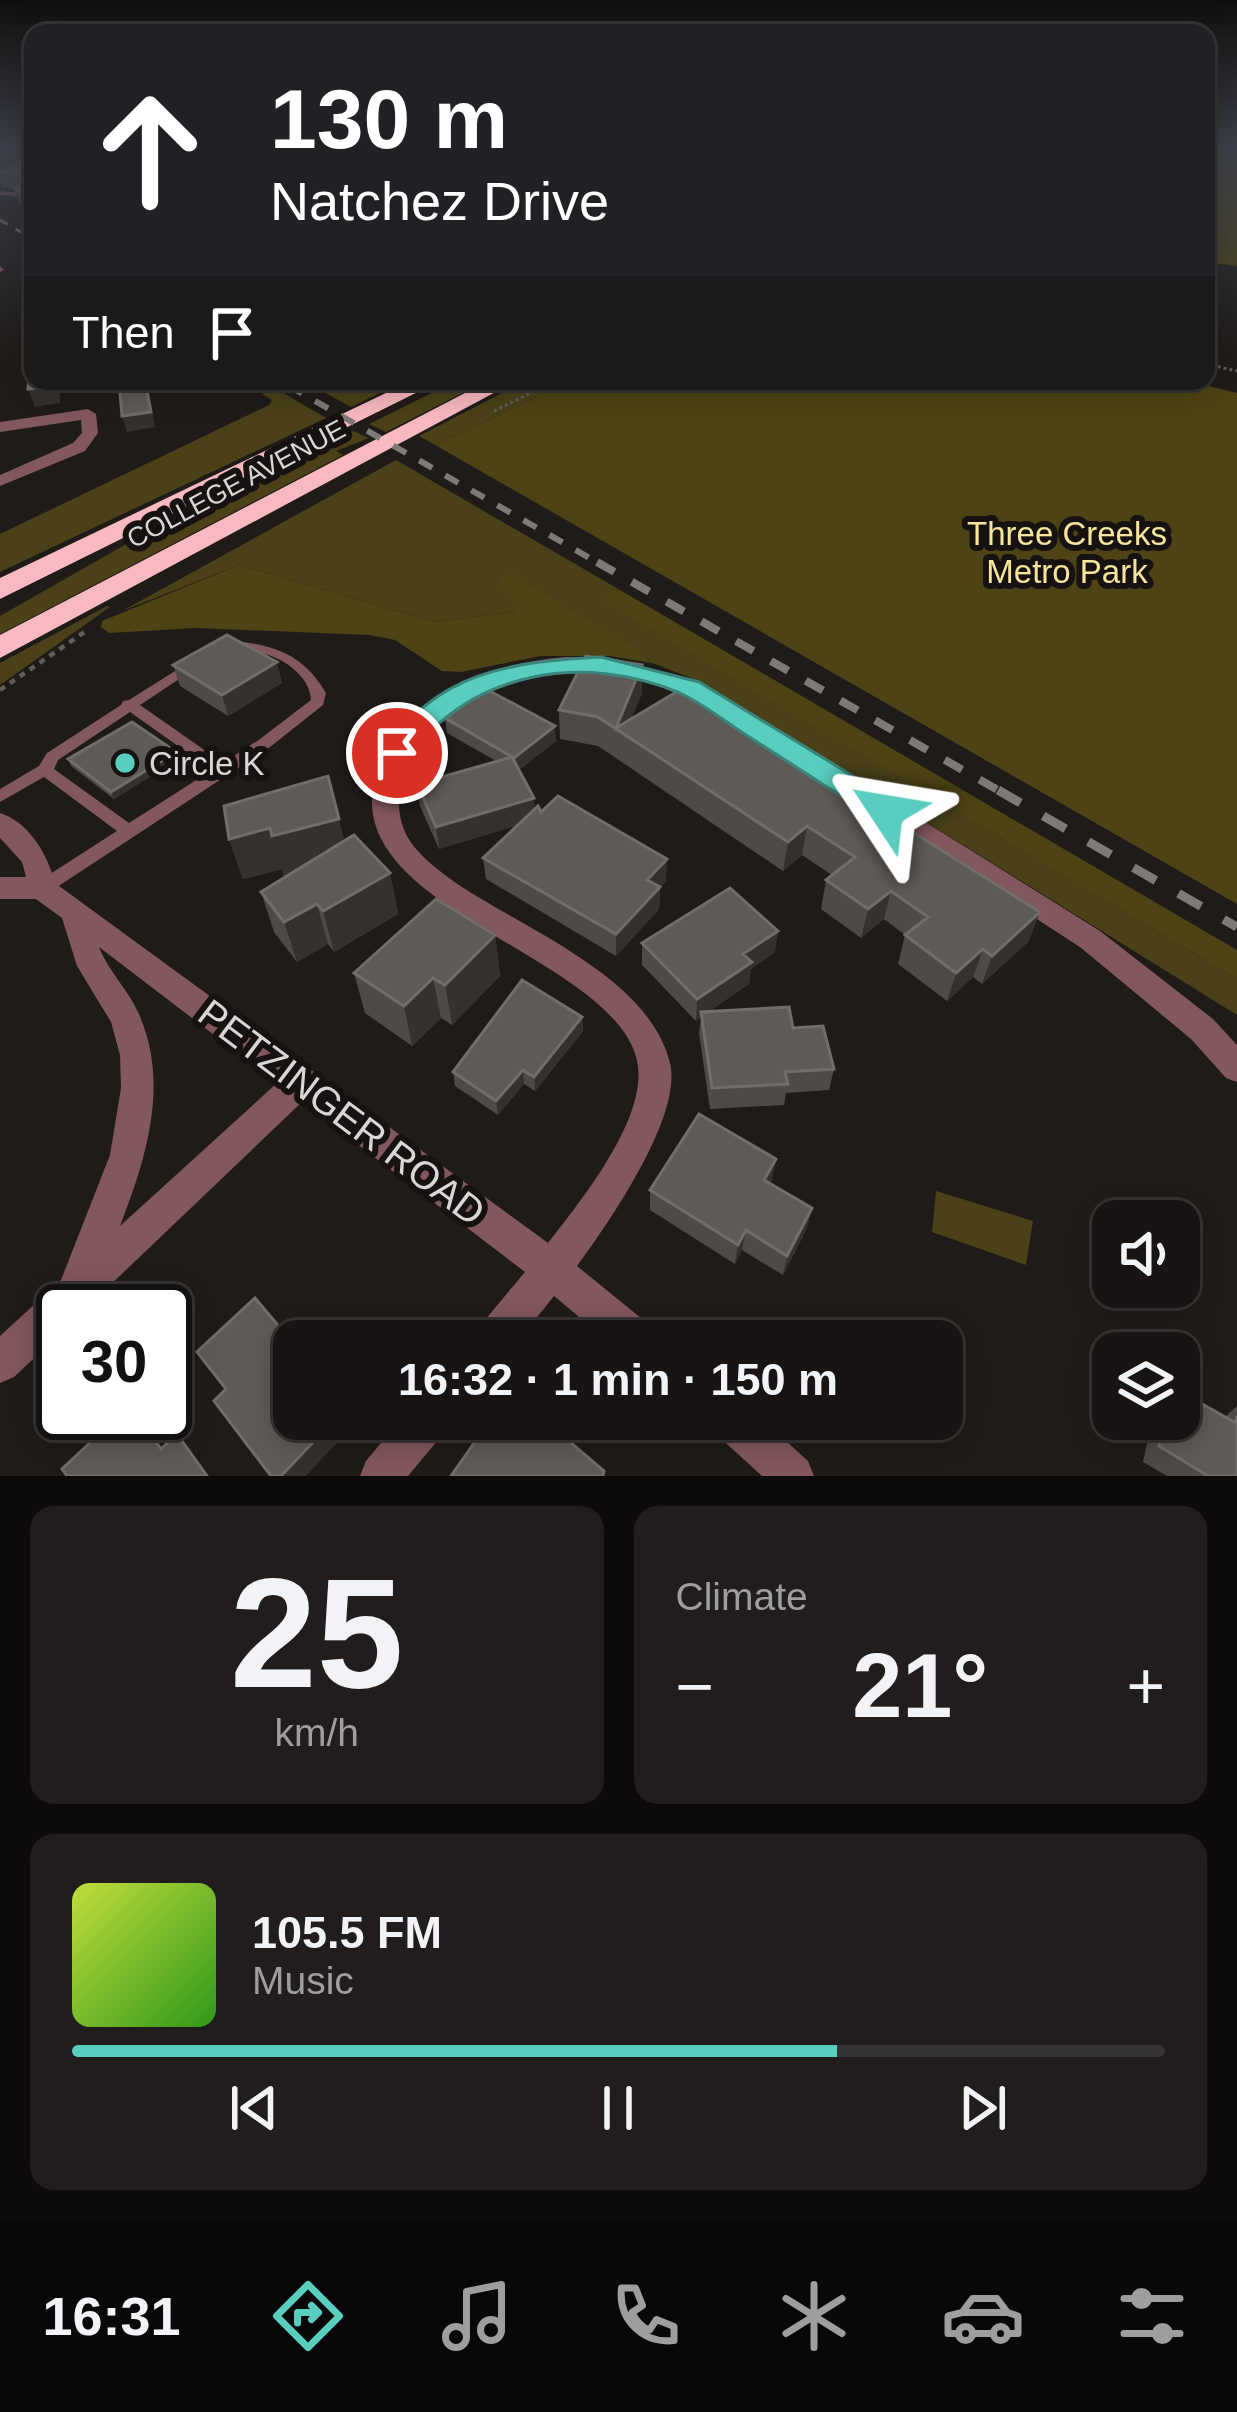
<!DOCTYPE html>
<meta charset="utf-8">
<style>
:root{--surface:#171413;--page:#201d1c;--text:#f1f3f6;--muted:#9e9ea0;--line:#363333;--accent:#59cebf}
body{margin:0;font-family:Helvetica,sans-serif;background:var(--page);color:var(--text);height:100vh;display:flex;flex-direction:column;font-size:45px;white-space:nowrap}
*{box-sizing:border-box;margin:0}
p{font-size:39px;color:var(--muted)}
.icon{flex:none;width:66px;height:66px;fill:none;stroke:currentColor;stroke-width:2;stroke-linecap:round;stroke-linejoin:round}
.map{position:relative;height:1476px;overflow:hidden}
.side{display:flex;flex-direction:column;gap:30px;padding:30px;background:#0d0b0a;flex:1}
.side>*{flex:none}
.hud{position:absolute;left:24px;top:24px;width:1191px;height:366px;border-radius:24px;box-shadow:0 6px 30px #0003,0 0 0 3px var(--line);background:#202124;color:#fff;overflow:hidden}
.tools{position:absolute;left:1092px;top:1200px;display:grid;gap:24px}
.tools a{display:grid;place-items:center;width:108px;height:108px;border-radius:24px;background:var(--surface);box-shadow:0 6px 30px #0003,0 0 0 3px var(--line);font-size:60px}
.speed{position:absolute;left:36px;top:1284px;display:flex;gap:24px;font-size:60px;font-weight:700;text-align:center}
.speed>*{display:grid;place-content:center;width:156px;height:156px;border-radius:50%;background:var(--surface);box-shadow:0 6px 30px #0003,0 0 0 3px var(--line);line-height:1}
.speed .limit{border:6px solid #111;border-radius:18px;background:#fff;color:#111}
.pin{position:absolute;display:grid;place-items:center;width:102px;height:102px;color:#fff;margin:-51px;border:6px solid #fff;border-radius:50%;box-shadow:0 3px 12px #0007}
.me{position:absolute;width:132px;margin:-66px;rotate:303deg;stroke-linejoin:round;filter:drop-shadow(0 0 9px #0008)}
.turn{display:flex;align-items:center;gap:42px;height:252px;padding:0 48px;font-size:54px}
.turn .icon{width:156px;height:156px;stroke-width:2.5}
.turn b{display:block;font-size:84px;line-height:102px}
.then{display:flex;align-items:center;height:114px;padding:0 48px;background:#0003;gap:24px;font-size:45px}
.big{font-size:90px;font-weight:700;line-height:1.1}
.side .widget{flex:1;display:flex;flex-direction:column;justify-content:center;gap:18px;min-width:0;padding:0 42px;border-radius:24px;background:var(--page)}
.side .dial{align-items:center;gap:0}
.dial b{font-size:156px;line-height:1}
.song{display:flex;align-items:center;gap:36px}
.cover{width:144px;height:144px;border-radius:18px;background:linear-gradient(135deg,hsl(70 70% 55%),hsl(110 70% 35%))}
.played{height:12px;border-radius:6px;background:linear-gradient(90deg,var(--accent) 70%,var(--line) 70%)}
.keys{display:flex;justify-content:space-around;direction:ltr}
.heat{display:flex;justify-content:space-between;align-items:center;font-size:66px;direction:ltr}
.side .tiles{flex:1;display:grid;gap:30px;grid-template-columns:1fr 1fr}
.widget:last-child{grid-column:span 2}
.trip{position:absolute;left:273px;top:1320px;width:690px;height:120px;border-radius:24px;background:var(--surface);box-shadow:0 6px 30px #0003,0 0 0 3px var(--line);font-weight:700;line-height:120px;text-align:center}
.menu{display:flex;height:192px;justify-content:space-around;align-items:center;background:#090808;color:var(--muted)}
.menu .icon{width:84px;height:84px}
.menu .current{color:var(--accent)}
.menu b{font-size:54px;color:var(--text)}
.map>svg:first-child{display:block}
</style>
<div class="map">
<svg width="1237" height="1476" viewBox="0 0 1237 1476">
<rect width="100%" height="100%" fill="#1f1b19"/>
<path fill="#4a4119" d="M 303,381 L 405,381 L 351,407 Z
M 456,381 L 486,381 L 386,432 L 369,424 Z
M 525,381 L 570,381 L 435,445 L 419,436 Z
M 275,388 L 326,418 L 0,572 L 0,534 L 269,405 L 272,400 L 262,394 Z
M 353,431 L 369,438 L 336,451 L 343,455 L 0,634 L 0,616 L 149,531 Z
M 396,460 L 620,590 L 607,593 L 606,602 L 1237,979 L 1237,1015 L 699,681 L 652,663 L 639,650 L 519,603 L 513,612 L 435,622 L 239,565 L 122,611 Z
M 107,606 L 110,607 L 0,685 L 0,663 Z
M 936,1191 L 1033,1221 L 1026,1265 L 932,1232 Z"/>
<path fill="#4d4314" d="M 1206,148 L 1237,148 L 1237,266 L 1206,262 Z
M 570,381 L 1189,381 L 1237,393 L 1237,904 L 435,445 Z
M 239,565 L 435,622 L 513,612 L 519,602 L 498,586 L 501,576 L 512,575 L 639,650 L 652,663 L 609,656 L 541,656 L 461,672 L 442,671 L 395,640 L 369,635 L 196,628 L 109,633 L 101,627 L 102,621 Z
M 620,590 L 1237,950 L 1237,979 L 605,602 L 607,592 Z"/>
<g fill="none" stroke-linecap="round" stroke-linejoin="round">
<path stroke="#605d5b" stroke-width="3" stroke-dasharray="3 3" stroke-linecap="butt" d="M 1206,364 L 1237,371
M 494,411 L 555,381"/>
<path stroke="#605d5b" stroke-width="4.5" stroke-dasharray="6 6" stroke-linecap="butt" d="M 0,690 L 89,629"/>
<path fill="#82575d" fill-rule="evenodd" d="M 0,191 L 33,194 L 33,198 L 0,195 Z
M 0,266 L 4,270 L 0,272 Z
M 240,642 C 278,645 307,659 326,693 L 323,705 L 270,747 L 48,893 L 42,895 L 36,893 L 33,888 L 36,883 L 117,831 L 44,777 L 0,802 L 0,789 L 39,766 L 47,753 L 121,705 L 123,701 L 129,700 L 194,659 L 199,660 L 201,663 L 199,666 L 140,705 L 223,763 L 260,739 L 311,700 C 310,675 281,656 257,652 C 243,650 230,653 219,648 L 221,645 ZM 130,712 L 212,770 L 129,823 L 54,769 L 58,760 Z"/>
<path fill="#82575d" fill-rule="evenodd" d="M 88,409 L 96,414 L 98,433 L 85,451 L 0,486 L 0,475 L 73,443 L 82,433 L 81,420 L 0,432 L 0,422 Z
M 565,657 C 622,658 674,673 725,697 L 1100,931 L 1213,1019 L 1237,1045 L 1237,1082 L 1226,1078 L 1191,1039 L 1080,947 L 709,707 C 656,681 602,665 542,673 C 496,678 446,702 419,742 C 400,769 391,805 407,836 C 417,855 442,873 459,885 C 526,930 649,977 670,1063 C 683,1116 608,1224 577,1266 L 652,1327 L 658,1341 L 608,1341 L 554,1296 L 518,1341 L 473,1341 L 479,1327 L 525,1272 L 302,1102 L 83,1311 L 63,1311 L 63,1331 L 14,1377 L 0,1383 L 0,1336 L 61,1280 L 110,1155 L 121,1088 L 120,1055 L 111,1022 L 77,966 L 62,918 L 36,899 L 0,899 L 0,877 L 26,877 L 22,862 L 0,838 L 0,813 C 29,822 48,855 55,883 L 548,1243 C 580,1202 645,1122 638,1066 C 622,947 278,901 397,737 C 436,682 501,663 565,657 ZM 99,947 L 277,1083 L 120,1226 C 145,1161 169,1088 141,1019 C 131,992 109,973 99,947 Z
M 401,1419 L 449,1419 L 443,1434 L 408,1476 L 360,1476 L 366,1461 Z
M 710,1419 L 762,1419 L 808,1461 L 814,1476 L 762,1476 L 716,1434 Z"/>
<path fill="#f9b9c0" fill-rule="evenodd" d="M 411,381 L 440,381 L 0,599 L 0,578 Z
M 488,381 L 516,381 L 0,658 L 0,635 Z"/>
<path stroke="#7e7a79" stroke-width="3" stroke-dasharray="9 9" stroke-linecap="butt" d="M 0,220 L 33,239"/>
<path stroke="#7e7a79" stroke-width="4.5" stroke-dasharray="12 12" stroke-linecap="butt" d="M 281,381 L 294,389"/>
<path stroke="#7e7a79" stroke-width="6" stroke-dasharray="15 15" stroke-linecap="butt" d="M 289,386 L 602,565"/>
<path stroke="#7e7a79" stroke-width="8" stroke-dasharray="20 20" stroke-linecap="butt" d="M 597,562 L 1003,793"/>
<path stroke="#7e7a79" stroke-width="9" stroke-dasharray="26 26" stroke-linecap="butt" d="M 998,790 L 1237,927"/>
</g>
<path fill="#4e4a48" d="M 0,148 L 33,148 L 33,210 L 19,203 L 14,188 L 2,187 L 0,181 Z
M 173,665 L 282,683 L 228,716 L 180,686 Z
M 642,693 L 631,718 L 1029,941 L 982,984 L 973,977 L 947,1001 L 898,964 L 905,935 L 884,919 L 861,938 L 821,909 L 826,880 L 832,875 L 802,855 L 783,871 L 598,746 L 560,739 L 559,710 Z
M 445,718 L 556,741 L 519,770 L 534,798 L 534,810 L 666,881 L 660,887 L 659,909 L 616,956 L 486,879 L 483,858 L 518,825 L 439,849 L 420,806 L 417,784 L 496,761 L 447,733 Z
M 68,759 L 179,759 L 114,799 L 71,766 Z
M 229,839 L 345,841 L 390,873 L 398,914 L 334,952 L 328,944 L 297,962 L 274,932 L 261,892 L 284,877 L 282,869 L 243,879 Z
M 495,935 L 500,976 L 452,1025 L 441,1018 L 412,1046 L 365,1013 L 354,973 Z
M 642,943 L 775,952 L 751,969 L 749,984 L 709,1011 L 793,1028 L 834,1069 L 829,1090 L 786,1093 L 784,1105 L 710,1109 L 699,1033 L 701,1017 L 696,1021 L 642,965 Z
M 582,1017 L 583,1031 L 535,1091 L 524,1084 L 498,1115 L 455,1086 L 453,1072 Z
M 772,1179 L 770,1184 L 807,1228 L 783,1275 L 742,1250 L 735,1264 L 650,1210 L 650,1190 Z
M 1237,1406 L 1237,1476 L 1167,1476 L 1143,1462 L 1152,1419 L 1225,1417 Z"/>
<path fill="#35312f" d="M 25,148 L 32,148 L 33,160 L 20,160 L 21,164 L 0,171 L 0,155 Z
M 54,381 L 60,381 L 60,403 L 35,407 L 28,389 Z
M 145,381 L 147,381 L 155,427 L 127,432 L 122,416 Z
M 277,662 L 282,683 L 228,716 L 222,695 Z
M 642,665 L 642,693 L 625,735 L 616,729 Z
M 555,726 L 556,741 L 516,772 L 514,758 Z
M 176,752 L 179,759 L 114,799 L 111,792 Z
M 534,798 L 535,820 L 439,849 L 436,827 Z
M 339,819 L 349,859 L 284,877 L 282,869 L 243,879 L 229,839 L 270,828 Z
M 807,826 L 802,855 L 783,871 L 788,842 Z
M 667,859 L 666,881 L 646,902 L 647,880 Z
M 390,873 L 398,914 L 334,952 L 323,911 Z
M 660,887 L 659,909 L 616,956 L 616,934 Z
M 891,891 L 884,919 L 861,938 L 868,909 Z
M 317,904 L 328,944 L 297,962 L 284,922 Z
M 1040,912 L 1029,941 L 982,984 L 992,956 Z
M 778,931 L 775,952 L 751,969 L 749,984 L 696,1021 L 697,999 L 743,954 Z
M 495,935 L 500,976 L 452,1025 L 445,985 Z
M 983,949 L 973,977 L 947,1001 L 956,973 Z
M 433,978 L 441,1018 L 412,1046 L 404,1006 Z
M 582,1017 L 583,1031 L 535,1091 L 534,1077 Z
M 523,1070 L 524,1084 L 498,1115 L 496,1101 Z
M 776,1159 L 772,1179 L 760,1201 L 764,1180 Z
M 812,1208 L 807,1228 L 783,1275 L 787,1256 Z
M 746,1230 L 742,1250 L 735,1264 L 738,1245 Z
M 335,1419 L 359,1419 L 306,1476 L 281,1476 Z"/>
<path fill="#5d5a57" stroke="#716d6b" stroke-width="3" d="M 0,148 L 25,148 L 0,155 Z
M 31,148 L 33,148 L 33,177 L 0,172 L 27,161 L 20,160 L 32,156 Z
M 33,183 L 33,198 L 14,188 Z
M 33,364 L 33,381 L 54,381 L 54,386 L 28,389 L 30,365 Z
M 119,381 L 145,381 L 151,412 L 122,416 Z
M 227,635 L 277,662 L 222,695 L 173,665 Z
M 586,656 L 642,665 L 616,728 L 683,688 L 1040,912 L 992,956 L 983,949 L 956,973 L 905,935 L 928,917 L 891,891 L 868,909 L 826,880 L 855,857 L 807,826 L 788,842 L 598,717 L 559,710 Z
M 486,689 L 555,726 L 514,758 L 445,718 Z
M 132,722 L 176,752 L 111,792 L 68,759 Z
M 512,757 L 534,798 L 436,827 L 417,784 Z
M 328,776 L 339,819 L 272,836 L 270,828 L 229,839 L 224,806 Z
M 558,796 L 667,859 L 647,880 L 660,887 L 616,934 L 483,858 L 538,806 L 541,812 Z
M 354,835 L 390,873 L 323,911 L 317,904 L 284,922 L 261,892 Z
M 730,888 L 778,931 L 743,954 L 752,962 L 697,999 L 642,943 Z
M 436,899 L 495,935 L 445,985 L 433,978 L 404,1006 L 354,973 Z
M 522,980 L 582,1017 L 534,1077 L 523,1070 L 496,1101 L 453,1072 Z
M 789,1007 L 793,1028 L 823,1026 L 834,1069 L 785,1072 L 788,1084 L 712,1088 L 701,1012 Z
M 699,1114 L 776,1159 L 764,1180 L 812,1208 L 787,1256 L 746,1230 L 738,1245 L 650,1190 Z
M 255,1298 L 286,1335 L 300,1321 L 318,1341 L 294,1341 L 294,1419 L 335,1419 L 281,1476 L 271,1476 L 214,1401 L 226,1389 L 197,1352 Z
M 1179,1391 L 1236,1423 L 1237,1416 L 1237,1476 L 1208,1476 L 1159,1446 L 1165,1419 L 1179,1419 Z
M 122,1413 L 135,1413 L 161,1449 L 177,1434 L 207,1476 L 67,1476 L 62,1469 Z
M 491,1419 L 543,1419 L 604,1471 L 603,1476 L 451,1476 Z"/>
<linearGradient id="sky" x2="0" y2="1"><stop stop-color="#110f0e"/><stop offset="0.42" stop-color="#3c3f49"/><stop offset="1" stop-color="#3c3f49" stop-opacity="0"/></linearGradient>
<rect width="1237" height="354" fill="url(#sky)"/>
<path fill="#59cebf" stroke="#3a867c" stroke-width="3" d="M 601,657 L 699,682 L 897,803 L 901,811 L 897,818 L 876,818 C 831,790 787,761 743,733 C 723,720 702,703 680,693 C 584,652 467,671 407,760 L 387,760 L 383,753 C 436,671 511,662 601,657 Z"/>
<circle fill="#59cebf" stroke="#161211" stroke-width="4.5" cx="125" cy="763" r="12"/>
<g text-anchor="middle" stroke-width="12" stroke-linejoin="round" paint-order="stroke">
<g font-size="27" fill="#d9d6d5" stroke="#161211">
<text transform="translate(236 484) rotate(-28)" y="9">COLLEGE AVENUE</text>
</g>
<g font-size="33" fill="#f6e59a" stroke="#161211">
<text x="1067" y="545">Three Creeks<tspan x="1067" dy="38">Metro Park</tspan></text>
</g>
<g font-size="33" fill="#d9d6d5" stroke="#161211" text-anchor="start">
<text x="149" y="775">Circle K</text>
</g>
<g font-size="39" fill="#d9d6d5" stroke="#161211">
<text transform="translate(342 1112) rotate(37)" y="14">PETZINGER ROAD</text>
</g>
</g>
</svg>
<div class="tools">
<a><svg class="icon" aria-label="sound" viewBox="0 0 24 24"><path d="M4 9h4l5-4v14l-5-4H4zM17 9q2 3 0 6"/></svg></a>
<a><svg class="icon" aria-label="layers" viewBox="0 0 24 24"><path d="M12 4l9 5-9 5-9-5zM3 14l9 5 9-5"/></svg></a>
</div>
<div class="speed"><div class="limit">30</div></div>
<div class="pin" style="left:397px;top:753px;background:#d93025"><svg class="icon" aria-label="arrive" viewBox="0 0 24 24"><path d="M6 21V4h12l-3 4 3 4H6"/></svg></div>
<svg class="me" style="left:886px;top:811px" viewBox="-20 -20 40 40"><path d="M0-17L14 15 0 8-14 15z" fill="#59cebf" stroke="#fff" stroke-width="4"/></svg>
<div class="trip">16:32 · 1 min · 150 m</div>
<div class="hud">
<div class="turn"><svg class="icon" aria-label="ahead" viewBox="0 0 24 24"><path d="M12 20V5M6 11l6-6 6 6"/></svg><div><b>130 m</b>Natchez Drive</div></div>
<div class="then">Then<svg class="icon" aria-label="arrive" viewBox="0 0 24 24"><path d="M6 21V4h12l-3 4 3 4H6"/></svg></div>
</div>
</div>
<section class="side">
<div class="tiles">
<div class="widget dial"><b>25</b><p>km/h</p></div>
<div class="widget"><p>Climate</p>
<div class="heat"><a>−</a><b class="big">21°</b><a>+</a></div>
</div>
<div class="widget">
<div class="song"><i class="cover"></i><div><b>105.5 FM</b><p>Music</p></div></div>
<div class="played"></div>
<div class="keys"><svg class="icon" aria-label="previous" viewBox="0 0 24 24"><path d="M18 5L8 12l10 7zM5 5v14"/></svg><svg class="icon" aria-label="pause" viewBox="0 0 24 24"><path d="M8 5v14M16 5v14"/></svg><svg class="icon" aria-label="next" viewBox="0 0 24 24"><path d="M6 5l10 7-10 7zM19 5v14"/></svg></div>
</div>
</div>
</section>
<nav class="menu">
<b>16:31</b>
<svg class="icon current" aria-label="directions" viewBox="0 0 24 24"><path d="M12 3l9 9-9 9-9-9zM9 14v-3h6M13 9l2 2-2 2"/></svg>
<svg class="icon" aria-label="music" viewBox="0 0 24 24"><path d="M9 18V5l10-2v13"/><circle cx="6" cy="18" r="3"/><circle cx="16" cy="16" r="3"/></svg>
<svg class="icon" aria-label="phone" viewBox="0 0 24 24"><path d="M5 4h4l2 5-3 2q2 4 5 5l2-3 5 2v4C11 20 4 13 5 4z"/></svg>
<svg class="icon" aria-label="climate" viewBox="0 0 24 24"><path d="M12 3v18M4 7l16 10M4 17L20 7"/></svg>
<svg class="icon" aria-label="car" viewBox="0 0 24 24"><path d="M5 17H2v-5l4-1 3-4h7l3 4 3 1v5h-3M9 17h6M6 11h13"/><circle cx="7" cy="17" r="2"/><circle cx="17" cy="17" r="2"/></svg>
<svg class="icon" aria-label="filters" viewBox="0 0 24 24"><path d="M4 7h16M4 17h16"/><circle cx="9" cy="7" r="2"/><circle cx="15" cy="17" r="2"/></svg>
</nav>
